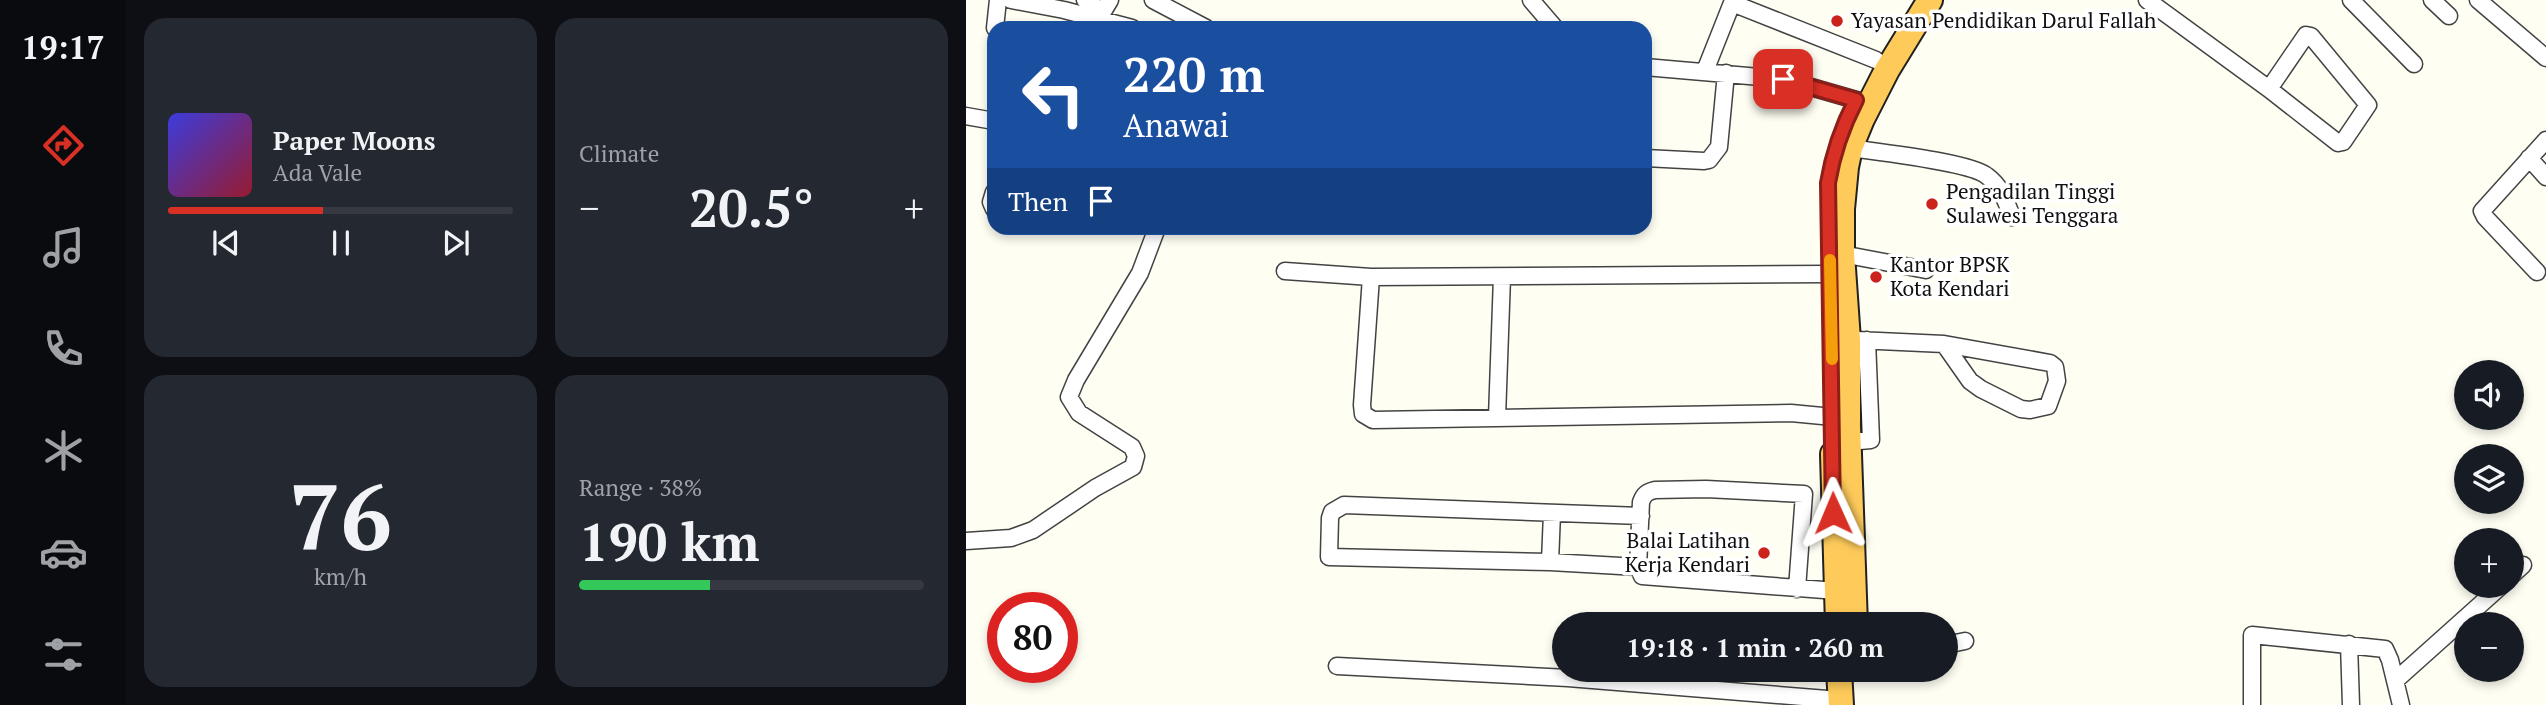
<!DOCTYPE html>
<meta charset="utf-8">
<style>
:root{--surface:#171b24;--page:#242831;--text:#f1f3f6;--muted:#9ea1a6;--line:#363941;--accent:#d93025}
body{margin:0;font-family:"PT Serif",serif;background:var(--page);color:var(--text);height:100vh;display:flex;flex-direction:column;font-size:26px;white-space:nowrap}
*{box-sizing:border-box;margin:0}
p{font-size:23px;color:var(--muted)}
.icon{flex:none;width:38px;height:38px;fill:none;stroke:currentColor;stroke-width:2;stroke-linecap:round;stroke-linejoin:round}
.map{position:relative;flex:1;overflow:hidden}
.sheet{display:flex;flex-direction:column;gap:18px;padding:18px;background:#0d0f14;width:840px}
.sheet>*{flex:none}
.top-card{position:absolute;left:21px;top:21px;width:665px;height:214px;border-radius:21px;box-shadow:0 4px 10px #0003;background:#1a4fa0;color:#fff;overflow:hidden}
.controls{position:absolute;left:1488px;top:360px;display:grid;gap:14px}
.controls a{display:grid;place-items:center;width:70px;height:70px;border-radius:50%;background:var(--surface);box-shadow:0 4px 10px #0003;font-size:35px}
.speed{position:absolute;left:21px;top:592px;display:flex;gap:14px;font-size:35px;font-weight:700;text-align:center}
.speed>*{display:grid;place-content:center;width:91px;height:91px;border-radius:50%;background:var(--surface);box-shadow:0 4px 10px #0003;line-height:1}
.speed .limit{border:10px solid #d22;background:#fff;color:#111}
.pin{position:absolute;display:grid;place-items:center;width:60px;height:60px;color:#fff;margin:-30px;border-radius:14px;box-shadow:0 4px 10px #0006}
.me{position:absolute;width:77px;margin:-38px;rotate:359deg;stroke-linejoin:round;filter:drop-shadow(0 0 5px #0008)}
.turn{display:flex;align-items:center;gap:24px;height:147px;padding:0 21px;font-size:32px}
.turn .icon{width:91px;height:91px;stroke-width:2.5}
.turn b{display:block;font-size:49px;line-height:60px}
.then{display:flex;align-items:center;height:66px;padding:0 21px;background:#0003;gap:14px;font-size:26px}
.big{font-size:52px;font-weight:800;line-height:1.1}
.sheet .card{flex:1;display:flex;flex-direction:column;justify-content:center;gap:10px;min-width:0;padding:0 24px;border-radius:21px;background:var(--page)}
.sheet .dial{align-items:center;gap:0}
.dial b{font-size:91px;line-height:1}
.song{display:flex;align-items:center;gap:21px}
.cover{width:84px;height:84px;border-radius:10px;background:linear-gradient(135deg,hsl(240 70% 55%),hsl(350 70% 35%))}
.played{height:7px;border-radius:4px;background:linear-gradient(90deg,var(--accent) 45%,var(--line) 45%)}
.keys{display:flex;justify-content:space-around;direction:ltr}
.heat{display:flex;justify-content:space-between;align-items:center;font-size:38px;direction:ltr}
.charge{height:10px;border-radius:5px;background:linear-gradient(90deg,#34c759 38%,var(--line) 0)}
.sheet .tiles{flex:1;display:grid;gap:18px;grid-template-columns:repeat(2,1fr)}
.trip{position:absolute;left:586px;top:612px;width:406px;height:70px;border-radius:35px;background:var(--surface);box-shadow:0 4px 10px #0003;font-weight:800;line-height:70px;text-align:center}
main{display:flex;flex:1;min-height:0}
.dock{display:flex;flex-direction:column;width:126px;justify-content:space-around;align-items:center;background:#090b0e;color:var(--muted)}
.dock .icon{width:49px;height:49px}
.dock .active{color:var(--accent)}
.dock b{font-size:32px;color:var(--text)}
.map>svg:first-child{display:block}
</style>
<main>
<nav class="dock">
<b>19:17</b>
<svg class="icon active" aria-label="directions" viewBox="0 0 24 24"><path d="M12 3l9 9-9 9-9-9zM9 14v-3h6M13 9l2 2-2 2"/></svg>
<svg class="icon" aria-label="music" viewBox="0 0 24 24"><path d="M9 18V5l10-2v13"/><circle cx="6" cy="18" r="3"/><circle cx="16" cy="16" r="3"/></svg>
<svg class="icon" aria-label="phone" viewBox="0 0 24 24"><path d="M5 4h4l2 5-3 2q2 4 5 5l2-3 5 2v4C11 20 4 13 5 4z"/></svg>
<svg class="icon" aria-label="climate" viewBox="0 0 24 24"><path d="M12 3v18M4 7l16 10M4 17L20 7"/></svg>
<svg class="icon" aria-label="car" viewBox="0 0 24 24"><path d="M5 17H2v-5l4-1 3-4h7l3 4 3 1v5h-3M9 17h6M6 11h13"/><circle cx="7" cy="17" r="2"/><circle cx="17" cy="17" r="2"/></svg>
<svg class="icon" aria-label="filters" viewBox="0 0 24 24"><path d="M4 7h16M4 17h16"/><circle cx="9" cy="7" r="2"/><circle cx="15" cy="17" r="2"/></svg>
</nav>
<section class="sheet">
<div class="tiles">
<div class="card">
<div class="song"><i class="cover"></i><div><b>Paper Moons</b><p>Ada Vale</p></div></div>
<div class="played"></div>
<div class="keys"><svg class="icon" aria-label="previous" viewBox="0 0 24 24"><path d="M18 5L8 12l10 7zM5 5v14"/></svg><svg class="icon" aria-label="pause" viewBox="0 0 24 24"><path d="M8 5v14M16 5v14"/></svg><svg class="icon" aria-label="next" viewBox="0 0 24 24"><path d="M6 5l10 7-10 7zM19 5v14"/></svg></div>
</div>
<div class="card"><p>Climate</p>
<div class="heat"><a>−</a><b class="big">20.5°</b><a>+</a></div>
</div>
<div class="card dial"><b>76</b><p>km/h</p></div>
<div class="card"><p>Range · 38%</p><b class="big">190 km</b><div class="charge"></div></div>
</div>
</section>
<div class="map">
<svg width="1580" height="705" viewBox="0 0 1580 705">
<rect width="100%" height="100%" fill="#fffef3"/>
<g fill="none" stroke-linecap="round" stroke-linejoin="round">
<defs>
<path id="minor" d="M 45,0 L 98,10 L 166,28
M 119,0 L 137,12
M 187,0 L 240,28
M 565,0 L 589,28
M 767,0 L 766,3 L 910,60
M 1181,0 L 1303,89 L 1340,35 L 1345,36 L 1402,105 L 1377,142 L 1372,143 L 1303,89
M 1385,0 L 1448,64
M 1466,0 L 1483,16
M 1512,0 L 1580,58
M 132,20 L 144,0
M 29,28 L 32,0
M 679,67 L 817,79 L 904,104
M 739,71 L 766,3
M 0,116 L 28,121
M 884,148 C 911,152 1004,162 1021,176 C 1035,186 1040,201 1046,217
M 679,158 L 738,161 L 743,160 L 753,147 L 760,73
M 1563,158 L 1580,177
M 28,192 L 25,202 L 28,209
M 876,254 L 960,270
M 319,271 L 405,277 L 864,274
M 1571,272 L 1519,217 L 1516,211 L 1580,140
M 405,277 L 396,405 L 397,414 L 407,420 L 825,413 L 867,417
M 891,340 L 978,344
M 978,344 L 1084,363 L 1089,367 L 1091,381 L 1082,406 L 1064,410 L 1055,409 L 1015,389 L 1004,381 Z
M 531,417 L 536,277
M 882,442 L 905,440 L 901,340
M 0,541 L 45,538 L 67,530 L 129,488 L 167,467 L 170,456 L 166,447 L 113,413 L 103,397 L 110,380 L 174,273 L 191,228
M 584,562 L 586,513
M 672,567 L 584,562 L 363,557 L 364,518 L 366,512 L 378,505 L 675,516
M 1545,576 L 1557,565
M 831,589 L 838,494 L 740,489 L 689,490 C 681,492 678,494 675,502 L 672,567 L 676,576 L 871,591
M 1383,644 L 1385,705
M 980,645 L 999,641
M 371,666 L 602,678 L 874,700
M 1430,680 L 1535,586
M 1286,705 L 1286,635 L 1419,649 L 1424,660 L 1435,705"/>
<path id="trunk" d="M 867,454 L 872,625
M 889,625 L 882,426 L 882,340 L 876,254 L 876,209 L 880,167 L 884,148 L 896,119 L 921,70 L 964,0
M 873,670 L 875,705"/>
</defs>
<use href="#minor" stroke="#434343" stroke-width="19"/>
<use href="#trunk" stroke="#212121" stroke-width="28"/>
<use href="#minor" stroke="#fff" stroke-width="16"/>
<use href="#trunk" stroke="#feca5a" stroke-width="24"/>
</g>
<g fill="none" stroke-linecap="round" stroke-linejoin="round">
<defs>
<path id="route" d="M 817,79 L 890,100 C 876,127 867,153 862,183 L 867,513"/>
</defs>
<use href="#route" stroke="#8d1f18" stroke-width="18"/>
<use href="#route" stroke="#d93025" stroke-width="12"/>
<path stroke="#f59e0b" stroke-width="12" d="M 864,260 L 866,359"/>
</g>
<g fill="#cc221c" stroke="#fff" stroke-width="2.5">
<circle cx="871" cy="21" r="7"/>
<circle cx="966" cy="204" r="7"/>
<circle cx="910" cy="277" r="7"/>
<circle cx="798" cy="553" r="7"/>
</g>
<g text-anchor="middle" stroke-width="7" stroke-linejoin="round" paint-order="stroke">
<g font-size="21" fill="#101010" stroke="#fff" text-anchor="start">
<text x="885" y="28">Yayasan Pendidikan Darul Fallah</text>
<text x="980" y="199">Pengadilan Tinggi<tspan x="980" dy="24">Sulawesi Tenggara</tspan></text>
<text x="924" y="272">Kantor BPSK<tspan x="924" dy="24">Kota Kendari</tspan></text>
<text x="784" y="548" text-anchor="end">Balai Latihan<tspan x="784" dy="24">Kerja Kendari</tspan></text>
</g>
</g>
</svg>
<div class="controls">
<a><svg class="icon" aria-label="sound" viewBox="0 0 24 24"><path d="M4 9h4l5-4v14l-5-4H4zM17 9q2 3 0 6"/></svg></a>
<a><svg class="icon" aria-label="layers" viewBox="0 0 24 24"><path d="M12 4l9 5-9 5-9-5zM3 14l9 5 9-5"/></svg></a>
<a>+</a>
<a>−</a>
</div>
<div class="speed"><div class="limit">80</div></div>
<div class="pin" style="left:817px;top:79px;background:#d93025"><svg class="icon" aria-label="arrive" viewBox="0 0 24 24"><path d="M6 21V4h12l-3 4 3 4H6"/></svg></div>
<svg class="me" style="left:867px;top:513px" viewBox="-20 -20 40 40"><path d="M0-17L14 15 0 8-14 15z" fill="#d93025" stroke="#fff" stroke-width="4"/></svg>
<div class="trip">19:18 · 1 min · 260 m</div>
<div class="top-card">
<div class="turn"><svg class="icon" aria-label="left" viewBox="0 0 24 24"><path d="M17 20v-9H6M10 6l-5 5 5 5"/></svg><div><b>220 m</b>Anawai</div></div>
<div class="then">Then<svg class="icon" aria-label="arrive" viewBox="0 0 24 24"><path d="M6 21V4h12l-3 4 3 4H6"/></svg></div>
</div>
</div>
</main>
